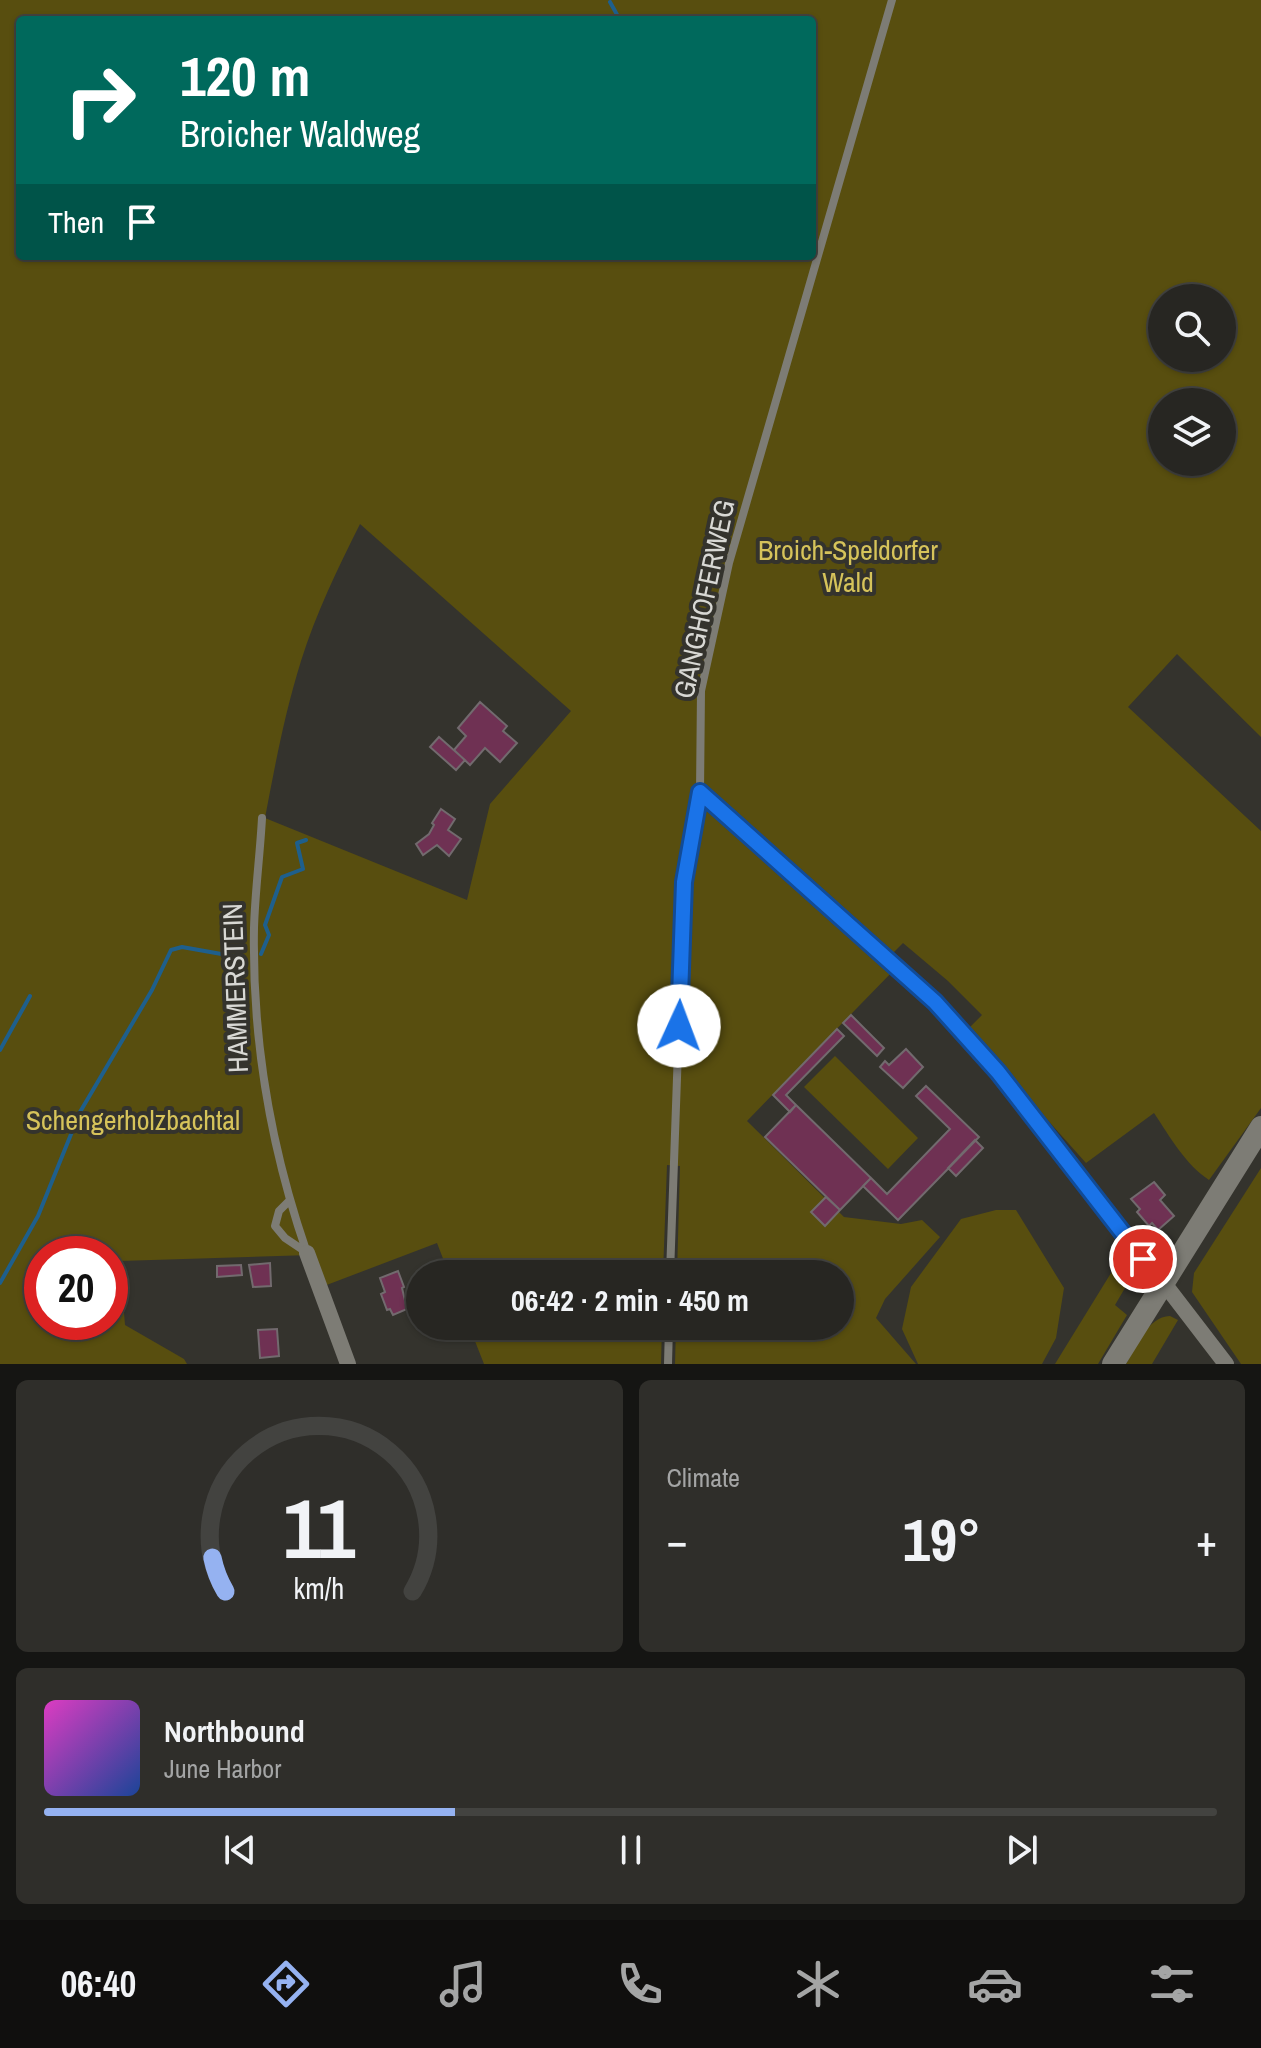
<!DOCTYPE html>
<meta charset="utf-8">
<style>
:root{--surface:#272622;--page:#2f2e2a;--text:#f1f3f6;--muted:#a4a5a5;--line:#434340;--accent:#95b2f1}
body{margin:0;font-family:"Archivo Narrow",sans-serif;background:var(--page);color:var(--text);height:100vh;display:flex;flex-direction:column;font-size:30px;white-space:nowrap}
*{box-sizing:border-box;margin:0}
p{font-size:26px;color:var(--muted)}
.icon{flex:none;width:44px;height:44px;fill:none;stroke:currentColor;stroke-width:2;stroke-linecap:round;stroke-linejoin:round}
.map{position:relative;height:1364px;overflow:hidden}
.drawer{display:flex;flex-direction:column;gap:16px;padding:16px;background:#151513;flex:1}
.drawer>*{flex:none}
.top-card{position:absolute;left:16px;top:16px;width:800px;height:244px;border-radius:8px;box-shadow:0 2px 6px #0004,0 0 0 2px var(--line);background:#00695c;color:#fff;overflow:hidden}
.buttons{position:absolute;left:1148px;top:284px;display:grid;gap:16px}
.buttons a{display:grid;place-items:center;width:88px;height:88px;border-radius:50%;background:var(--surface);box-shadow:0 2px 6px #0004,0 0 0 2px var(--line);font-size:40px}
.speed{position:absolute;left:24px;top:1236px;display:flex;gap:16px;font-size:40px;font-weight:700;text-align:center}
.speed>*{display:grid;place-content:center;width:104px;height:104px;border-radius:50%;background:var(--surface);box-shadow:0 2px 6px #0004,0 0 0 2px var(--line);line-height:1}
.speed .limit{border:12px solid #d22;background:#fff;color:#111}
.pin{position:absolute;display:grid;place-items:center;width:68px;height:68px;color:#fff;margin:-34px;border:4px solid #fff;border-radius:50%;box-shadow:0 2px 8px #0007}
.me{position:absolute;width:88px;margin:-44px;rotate:2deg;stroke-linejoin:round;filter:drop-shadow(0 0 6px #0008)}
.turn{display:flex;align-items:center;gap:28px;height:168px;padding:0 32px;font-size:36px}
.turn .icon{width:104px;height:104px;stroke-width:2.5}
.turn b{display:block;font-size:56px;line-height:68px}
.then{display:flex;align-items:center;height:76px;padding:0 32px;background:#0003;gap:16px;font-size:30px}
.big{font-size:60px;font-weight:700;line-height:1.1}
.drawer .card{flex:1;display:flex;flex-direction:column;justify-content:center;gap:12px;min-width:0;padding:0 28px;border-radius:12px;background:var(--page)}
.drawer .dial{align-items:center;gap:0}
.dial svg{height:208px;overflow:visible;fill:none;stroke:var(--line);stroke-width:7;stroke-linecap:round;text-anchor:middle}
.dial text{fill:var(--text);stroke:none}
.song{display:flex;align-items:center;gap:24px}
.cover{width:96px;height:96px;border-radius:12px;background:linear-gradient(135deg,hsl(310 70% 55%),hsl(220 70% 35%))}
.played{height:8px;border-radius:4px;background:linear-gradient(90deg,var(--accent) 35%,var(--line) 35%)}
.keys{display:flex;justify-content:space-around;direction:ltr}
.heat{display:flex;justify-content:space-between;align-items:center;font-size:44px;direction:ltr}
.drawer .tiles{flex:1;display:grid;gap:16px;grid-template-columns:1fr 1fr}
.card:last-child{grid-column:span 2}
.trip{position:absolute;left:406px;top:1260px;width:448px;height:80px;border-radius:40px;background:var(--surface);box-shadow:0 2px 6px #0004,0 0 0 2px var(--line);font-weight:700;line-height:80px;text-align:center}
.menu{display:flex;height:128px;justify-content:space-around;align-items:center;background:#100f0e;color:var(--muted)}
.menu .icon{width:56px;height:56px}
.menu .selected{color:var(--accent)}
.menu b{font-size:36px;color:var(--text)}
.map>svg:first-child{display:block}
</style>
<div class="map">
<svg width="1261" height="1364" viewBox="0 0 1261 1364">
<rect width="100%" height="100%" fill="#34332d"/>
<path fill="#584e0f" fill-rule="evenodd" d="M 0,0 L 1261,0 L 1261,737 L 1177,654 L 1128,707 L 1261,831 L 1261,1108 L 1209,1180 C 1185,1164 1170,1137 1154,1113 L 1086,1163 L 967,1030 L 982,1015 L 948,981 L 903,943 L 885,961 L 894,970 L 747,1121 L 844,1217 L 901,1224 L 922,1220 L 940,1237 L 885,1299 L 876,1318 L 916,1364 L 675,1364 L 676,1326 L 840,1326 L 840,1274 L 677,1274 L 680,1166 L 667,1165 L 663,1274 L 449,1274 L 437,1243 L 324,1286 L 311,1255 L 120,1261 L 125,1325 L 184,1359 L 187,1364 L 0,1364 ZM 20,20 L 812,20 L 812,256 L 20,256 ZM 1162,298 L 1222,298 L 1222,358 L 1162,358 ZM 1162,402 L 1222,402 L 1222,462 L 1162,462 ZM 360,524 L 571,711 L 490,804 L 467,900 L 265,818 C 275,765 285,712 301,661 C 316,613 338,568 360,524 ZM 42,1254 L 110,1254 L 110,1322 L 42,1322 Z
M 835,1056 L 918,1138 L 888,1169 L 804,1087 Z
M 1261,1168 L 1261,1364 L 1241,1364 L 1192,1292 L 1194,1273 Z
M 996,1210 L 1016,1210 L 1064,1288 L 1056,1338 L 1042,1364 L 918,1364 L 902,1329 L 911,1287 L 961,1219 Z
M 1119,1260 L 1132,1276 L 1115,1305 L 1127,1315 L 1098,1364 L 1055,1364 Z
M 1170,1316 L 1178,1320 L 1152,1364 L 1126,1364 C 1137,1346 1147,1317 1170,1316 Z
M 469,1326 L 662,1326 L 661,1364 L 484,1364 Z"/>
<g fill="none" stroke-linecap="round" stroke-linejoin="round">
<path stroke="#1e5f8c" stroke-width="4" d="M 610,2 L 620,20
M 261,954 L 269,935 L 265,925 L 282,877 L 303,869 L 297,843 L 306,840
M 0,1050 L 30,996
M 0,1283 L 38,1216 L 80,1112 L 152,990 L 171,950 L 182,947 L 244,958"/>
</g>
<path fill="#6f3153" stroke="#726a6e" stroke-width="2" d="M 480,702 L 507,726 L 503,731 L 517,743 L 500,762 L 485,748 L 470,765 L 454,750 L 466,736 L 458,728 Z
M 439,737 L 465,760 L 456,770 L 430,747 Z
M 441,809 L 455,819 L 448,830 L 461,839 L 449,856 L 437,845 L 423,855 L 416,844 L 429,834 L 434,825 L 432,823 Z
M 851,1015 L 884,1048 L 877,1056 L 843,1023 Z
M 837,1029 L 844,1036 L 786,1095 L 796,1105 L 790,1112 L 773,1095 Z
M 906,1049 L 923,1067 L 903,1088 L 880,1067 L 885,1061 L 889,1065 Z
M 926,1086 L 979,1137 L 898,1220 L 863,1186 L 871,1178 L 887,1194 L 950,1129 L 916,1096 Z
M 796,1105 L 871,1178 L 840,1210 L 765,1137 Z
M 975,1140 L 983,1148 L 956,1176 L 948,1168 Z
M 1154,1182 L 1165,1195 L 1160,1200 L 1174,1216 L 1158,1230 L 1152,1223 L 1149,1226 L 1137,1212 L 1140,1209 L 1131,1199 Z
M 826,1197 L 840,1210 L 825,1226 L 811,1212 Z
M 270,1263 L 271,1286 L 253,1287 L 249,1265 Z
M 241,1265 L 242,1275 L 217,1277 L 217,1266 Z
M 398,1271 L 404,1287 L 402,1288 L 407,1309 L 393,1315 L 390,1309 L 387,1310 L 381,1294 L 385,1292 L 380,1278 Z
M 277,1329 L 279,1356 L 260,1358 L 258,1330 Z"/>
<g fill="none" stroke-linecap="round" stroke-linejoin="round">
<path stroke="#7d7c75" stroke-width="8" d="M 700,792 L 935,1002 L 998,1072 L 1127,1241 L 1162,1281
M 262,818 C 260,855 255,892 254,928 C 252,1038 271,1149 307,1253
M 289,1201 L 279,1211 L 275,1226 L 285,1238 L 306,1252
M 670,1274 L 684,882 L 700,792 L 701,691 L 729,563 L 892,0
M 668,1364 L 669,1326"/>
<path stroke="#7d7c75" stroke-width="16" d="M 307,1253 L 348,1364
M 1163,1282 L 1226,1364"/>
<path stroke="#7d7c75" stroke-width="22" d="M 1113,1364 L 1261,1127"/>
</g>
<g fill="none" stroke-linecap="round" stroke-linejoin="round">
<defs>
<path id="route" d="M 679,1026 L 684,882 L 700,792 L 935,1002 L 998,1072 L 1143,1259"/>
</defs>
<use href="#route" stroke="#114b97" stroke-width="20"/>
<use href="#route" stroke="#1a73e8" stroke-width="14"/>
</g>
<g text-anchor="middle" stroke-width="8" stroke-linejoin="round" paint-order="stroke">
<g font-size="28" fill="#d6c35a" stroke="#34332d">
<text x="848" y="560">Broich-Speldorfer<tspan x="848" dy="32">Wald</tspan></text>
<text x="133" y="1130">Schengerholzbachtal</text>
</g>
<g font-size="28" fill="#d8d8d4" stroke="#34332d">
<text transform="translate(704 599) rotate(-78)" y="10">GANGHOFERWEG</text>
<text transform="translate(235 988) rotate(-92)" y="10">HAMMERSTEIN</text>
</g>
</g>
</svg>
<div class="buttons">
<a><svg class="icon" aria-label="search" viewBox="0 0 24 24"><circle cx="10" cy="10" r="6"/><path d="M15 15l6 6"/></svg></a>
<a><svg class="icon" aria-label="layers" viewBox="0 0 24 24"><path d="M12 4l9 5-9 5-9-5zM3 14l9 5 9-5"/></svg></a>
</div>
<div class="speed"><div class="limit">20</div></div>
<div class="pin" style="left:1143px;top:1259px;background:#d93025"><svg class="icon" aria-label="arrive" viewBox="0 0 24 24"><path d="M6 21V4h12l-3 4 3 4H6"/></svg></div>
<svg class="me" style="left:679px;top:1026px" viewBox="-20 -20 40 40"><circle r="19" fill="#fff"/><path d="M0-13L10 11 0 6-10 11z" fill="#1a73e8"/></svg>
<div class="trip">06:42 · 2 min · 450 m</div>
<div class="top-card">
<div class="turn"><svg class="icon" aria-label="right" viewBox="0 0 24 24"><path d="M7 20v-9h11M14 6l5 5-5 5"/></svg><div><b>120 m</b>Broicher Waldweg</div></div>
<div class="then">Then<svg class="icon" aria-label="arrive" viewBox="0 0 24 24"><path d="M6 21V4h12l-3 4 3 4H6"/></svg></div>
</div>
</div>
<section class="drawer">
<div class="tiles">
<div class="card dial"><svg viewBox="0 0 100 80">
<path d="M14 69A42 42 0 1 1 86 69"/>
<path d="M14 69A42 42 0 0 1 9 56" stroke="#95b2f1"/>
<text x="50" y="56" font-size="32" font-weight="700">11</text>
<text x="50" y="72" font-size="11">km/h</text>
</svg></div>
<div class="card"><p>Climate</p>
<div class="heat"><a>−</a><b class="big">19°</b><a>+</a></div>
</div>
<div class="card">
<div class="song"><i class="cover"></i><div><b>Northbound</b><p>June Harbor</p></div></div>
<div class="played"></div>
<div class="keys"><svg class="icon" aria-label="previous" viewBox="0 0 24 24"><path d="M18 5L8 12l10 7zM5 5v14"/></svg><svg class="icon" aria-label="pause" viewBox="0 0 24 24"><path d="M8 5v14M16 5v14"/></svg><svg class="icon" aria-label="next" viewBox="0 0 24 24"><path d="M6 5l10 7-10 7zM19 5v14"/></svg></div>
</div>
</div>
</section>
<nav class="menu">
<b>06:40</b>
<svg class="icon selected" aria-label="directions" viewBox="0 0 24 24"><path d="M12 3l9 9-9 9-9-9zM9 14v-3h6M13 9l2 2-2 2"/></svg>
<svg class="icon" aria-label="music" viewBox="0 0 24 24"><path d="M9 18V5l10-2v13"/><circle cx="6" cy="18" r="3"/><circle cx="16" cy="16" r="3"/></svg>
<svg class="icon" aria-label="phone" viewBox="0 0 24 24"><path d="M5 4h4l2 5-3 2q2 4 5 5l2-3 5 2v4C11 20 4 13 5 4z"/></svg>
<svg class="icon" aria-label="climate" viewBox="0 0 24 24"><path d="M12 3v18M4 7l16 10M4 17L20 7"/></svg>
<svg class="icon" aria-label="car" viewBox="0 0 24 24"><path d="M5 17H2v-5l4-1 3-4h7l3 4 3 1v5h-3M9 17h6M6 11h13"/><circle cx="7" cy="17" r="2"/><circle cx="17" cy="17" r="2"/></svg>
<svg class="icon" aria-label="filters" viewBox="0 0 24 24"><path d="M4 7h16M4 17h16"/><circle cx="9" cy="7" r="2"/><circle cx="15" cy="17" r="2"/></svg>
</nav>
